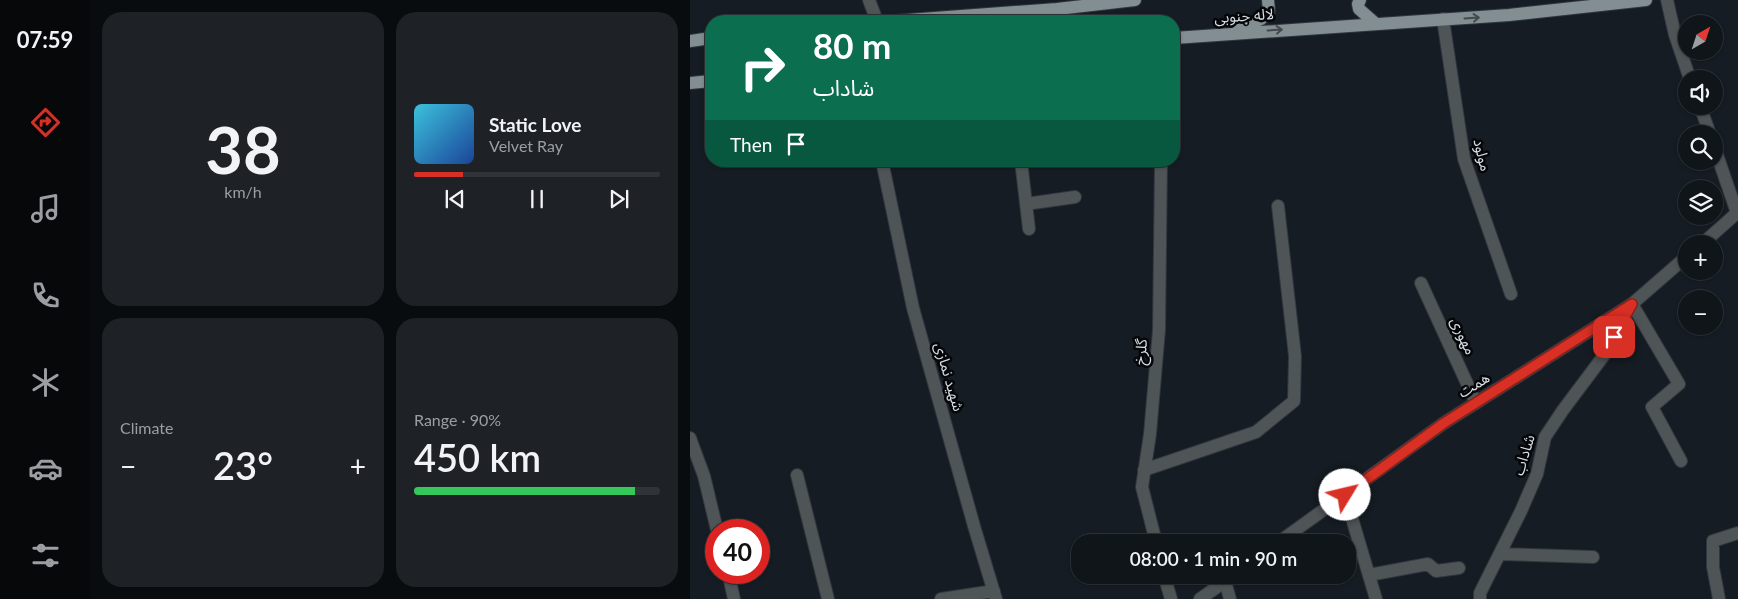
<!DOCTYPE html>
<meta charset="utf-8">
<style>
:root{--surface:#10151a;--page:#1e2227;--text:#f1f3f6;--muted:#9c9fa2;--line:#303439;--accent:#d93025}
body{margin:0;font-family:Lato,"Noto Sans Arabic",sans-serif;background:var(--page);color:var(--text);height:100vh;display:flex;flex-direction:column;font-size:19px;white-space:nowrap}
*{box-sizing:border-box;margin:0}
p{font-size:16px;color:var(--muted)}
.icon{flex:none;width:28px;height:28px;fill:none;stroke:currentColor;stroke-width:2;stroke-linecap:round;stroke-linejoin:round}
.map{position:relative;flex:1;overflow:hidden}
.sheet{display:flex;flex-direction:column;gap:12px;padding:12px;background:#090c0e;width:600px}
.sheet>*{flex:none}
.banner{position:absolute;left:15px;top:15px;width:475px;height:152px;border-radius:20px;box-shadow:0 1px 4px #0004,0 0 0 1px var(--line);background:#0b6e4f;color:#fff;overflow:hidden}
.needle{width:32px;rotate:39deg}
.fabs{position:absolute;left:988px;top:15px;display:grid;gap:10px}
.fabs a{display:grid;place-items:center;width:45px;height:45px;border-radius:50%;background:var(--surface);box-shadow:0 1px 4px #0004,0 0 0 1px var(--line);font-size:25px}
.speed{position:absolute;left:15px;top:519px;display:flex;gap:10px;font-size:25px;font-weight:700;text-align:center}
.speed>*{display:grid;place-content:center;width:65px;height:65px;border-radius:50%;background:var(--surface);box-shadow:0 1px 4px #0004,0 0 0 1px var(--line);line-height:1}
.speed .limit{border:8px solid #d22;background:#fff;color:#111}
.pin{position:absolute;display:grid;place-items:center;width:42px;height:42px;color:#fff;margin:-21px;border-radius:10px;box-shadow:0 2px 8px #0006}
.me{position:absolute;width:55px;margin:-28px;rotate:54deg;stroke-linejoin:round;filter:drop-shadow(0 0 4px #0008)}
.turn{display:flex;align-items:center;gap:18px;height:105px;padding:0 25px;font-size:22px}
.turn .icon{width:65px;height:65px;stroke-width:2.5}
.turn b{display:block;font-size:35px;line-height:42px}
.then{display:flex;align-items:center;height:48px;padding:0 25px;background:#0003;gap:10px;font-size:19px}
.big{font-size:38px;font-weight:600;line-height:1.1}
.sheet .widget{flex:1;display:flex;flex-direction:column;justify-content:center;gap:8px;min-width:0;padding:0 18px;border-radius:20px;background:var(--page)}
.sheet .dial{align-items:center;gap:0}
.dial b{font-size:65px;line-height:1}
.song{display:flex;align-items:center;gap:15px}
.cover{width:60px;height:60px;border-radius:8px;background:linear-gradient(135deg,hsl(190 70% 55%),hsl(220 70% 35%))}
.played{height:5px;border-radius:2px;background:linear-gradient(90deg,var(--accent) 20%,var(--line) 20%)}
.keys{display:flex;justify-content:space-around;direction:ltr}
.heat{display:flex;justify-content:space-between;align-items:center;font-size:28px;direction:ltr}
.charge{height:8px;border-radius:4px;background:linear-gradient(90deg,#34c759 90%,var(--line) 0)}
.sheet .tiles{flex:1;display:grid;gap:12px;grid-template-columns:repeat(2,1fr)}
.trip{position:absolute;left:381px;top:534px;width:285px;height:50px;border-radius:20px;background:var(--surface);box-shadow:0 1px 4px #0004,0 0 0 1px var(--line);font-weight:600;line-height:50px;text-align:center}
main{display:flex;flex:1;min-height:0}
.menu{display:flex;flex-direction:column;width:90px;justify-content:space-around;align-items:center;background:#06080a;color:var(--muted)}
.menu .icon{width:35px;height:35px}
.menu .on{color:var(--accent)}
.menu b{font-size:22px;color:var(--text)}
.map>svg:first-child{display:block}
</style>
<main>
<nav class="menu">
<b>07:59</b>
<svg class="icon on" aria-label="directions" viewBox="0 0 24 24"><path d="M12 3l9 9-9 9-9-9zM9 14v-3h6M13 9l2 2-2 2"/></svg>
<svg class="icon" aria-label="music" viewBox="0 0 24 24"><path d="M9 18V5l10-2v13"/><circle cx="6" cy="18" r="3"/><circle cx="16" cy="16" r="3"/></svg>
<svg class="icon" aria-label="phone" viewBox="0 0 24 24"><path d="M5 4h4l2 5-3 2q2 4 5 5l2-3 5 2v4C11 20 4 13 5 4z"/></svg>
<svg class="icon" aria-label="climate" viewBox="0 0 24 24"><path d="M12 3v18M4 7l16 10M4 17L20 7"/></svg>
<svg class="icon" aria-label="car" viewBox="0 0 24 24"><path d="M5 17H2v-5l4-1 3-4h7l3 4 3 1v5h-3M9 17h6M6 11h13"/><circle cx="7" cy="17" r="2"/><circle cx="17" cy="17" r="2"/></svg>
<svg class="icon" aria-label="filters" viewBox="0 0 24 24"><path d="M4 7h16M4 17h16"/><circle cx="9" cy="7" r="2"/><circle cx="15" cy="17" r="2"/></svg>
</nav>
<section class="sheet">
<div class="tiles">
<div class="widget dial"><b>38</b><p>km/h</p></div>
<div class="widget">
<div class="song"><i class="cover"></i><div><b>Static Love</b><p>Velvet Ray</p></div></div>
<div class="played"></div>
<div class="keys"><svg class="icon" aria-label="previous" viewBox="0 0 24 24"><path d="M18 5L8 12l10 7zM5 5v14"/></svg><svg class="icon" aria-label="pause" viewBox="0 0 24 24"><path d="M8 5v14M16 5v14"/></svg><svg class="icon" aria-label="next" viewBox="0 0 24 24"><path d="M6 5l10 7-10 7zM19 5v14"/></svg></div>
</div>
<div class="widget"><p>Climate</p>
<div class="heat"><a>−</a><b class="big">23°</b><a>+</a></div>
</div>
<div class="widget"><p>Range · 90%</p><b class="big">450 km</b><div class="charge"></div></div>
</div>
</section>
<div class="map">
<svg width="1048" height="599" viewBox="0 0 1048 599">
<rect width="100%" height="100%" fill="#151c23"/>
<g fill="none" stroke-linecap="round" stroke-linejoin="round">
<defs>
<path id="minor" d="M 179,0 L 187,21
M 977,0 L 985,35 L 1000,79
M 753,19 L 774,159 L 821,294
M 1010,106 L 1020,134
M 1024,146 L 1047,213
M 192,161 L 223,308 L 284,526 L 306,599
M 331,161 L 339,229
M 336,204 L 385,197
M 731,283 L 786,403
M 942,304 L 989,384 L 962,407 L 991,461
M 0,438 L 14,476 L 27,530
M 454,470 L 566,432 L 604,401 L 605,356 L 588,206
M 107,475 L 138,599
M 655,495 L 686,599
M 466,542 L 452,487 L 460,434 L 469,330 L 471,161
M 810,554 L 903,557
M 38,572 L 44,599
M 474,575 L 481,599
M 679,575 L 738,564 L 746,571 L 769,568
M 535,581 L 540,599
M 251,599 L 304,591
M 790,599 L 790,593 L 831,511 L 847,474 L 855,437 L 873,410 L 915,354 L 942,304
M 1029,599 L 1023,567 L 1023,541 L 1048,533"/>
<path id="tertiary" d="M 1012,244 L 1048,212
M 589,542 L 754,423 L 942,304 L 996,257
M 510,599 L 544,575"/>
<path id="primary" d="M 670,0 L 668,4 L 669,9 L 686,24
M 204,21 L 367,9 L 445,0
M 549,29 L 571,19 L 579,11 L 578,0
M 484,38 L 819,15 L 956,0
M 0,41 L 21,38
M 0,83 L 21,81"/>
</defs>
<use href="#minor" stroke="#30373e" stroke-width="14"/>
<use href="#tertiary" stroke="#30373e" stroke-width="14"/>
<use href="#primary" stroke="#30373e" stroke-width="14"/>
<use href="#minor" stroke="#4f5456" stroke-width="12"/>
<use href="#tertiary" stroke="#4f5456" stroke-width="12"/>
<use href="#primary" stroke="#828e92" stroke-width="12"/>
</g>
<defs><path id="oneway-shaft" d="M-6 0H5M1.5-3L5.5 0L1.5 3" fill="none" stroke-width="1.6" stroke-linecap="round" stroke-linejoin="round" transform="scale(1.25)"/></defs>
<g stroke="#434a4e">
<use href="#oneway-shaft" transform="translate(782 18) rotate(-4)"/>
<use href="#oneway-shaft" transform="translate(585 30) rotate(-4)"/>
</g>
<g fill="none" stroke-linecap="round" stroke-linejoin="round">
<defs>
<path id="route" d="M 655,495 L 754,423 L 942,304 L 924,337"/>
</defs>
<use href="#route" stroke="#8d1f18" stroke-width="12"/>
<use href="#route" stroke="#d93025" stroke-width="9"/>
</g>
<g text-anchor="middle" stroke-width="5" stroke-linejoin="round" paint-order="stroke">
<g font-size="15" fill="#d9dee3" stroke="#040609">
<text transform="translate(554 16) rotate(-4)" y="5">لاله جنوبی</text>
<text transform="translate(792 155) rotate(76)" y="5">مولود</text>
<text transform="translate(773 336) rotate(65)" y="5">مهوری</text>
<text transform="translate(451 352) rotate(-85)" y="5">گلرخ</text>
<text transform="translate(259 377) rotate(74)" y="5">شهید نمازی</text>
<text transform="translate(784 385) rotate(-32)" y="5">همت</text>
<text transform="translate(834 455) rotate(-73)" y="5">شاداب</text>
</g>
</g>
</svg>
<div class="fabs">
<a><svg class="needle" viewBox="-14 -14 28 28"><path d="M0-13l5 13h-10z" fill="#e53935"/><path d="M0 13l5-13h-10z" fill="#9c9fa2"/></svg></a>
<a><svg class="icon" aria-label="sound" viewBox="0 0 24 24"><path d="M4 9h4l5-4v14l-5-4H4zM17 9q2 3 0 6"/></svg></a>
<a><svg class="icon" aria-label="search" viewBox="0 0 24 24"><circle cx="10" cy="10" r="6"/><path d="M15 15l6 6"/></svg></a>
<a><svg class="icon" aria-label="layers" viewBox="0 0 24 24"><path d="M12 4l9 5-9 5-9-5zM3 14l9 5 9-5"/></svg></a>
<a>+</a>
<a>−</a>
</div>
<div class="speed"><div class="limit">40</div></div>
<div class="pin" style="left:924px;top:337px;background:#d93025"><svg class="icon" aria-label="arrive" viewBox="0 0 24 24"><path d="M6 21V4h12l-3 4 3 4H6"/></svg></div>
<svg class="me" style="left:655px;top:495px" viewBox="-20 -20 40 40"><circle r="19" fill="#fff"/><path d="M0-13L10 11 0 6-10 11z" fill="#d93025"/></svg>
<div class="trip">08:00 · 1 min · 90 m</div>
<div class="banner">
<div class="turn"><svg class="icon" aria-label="right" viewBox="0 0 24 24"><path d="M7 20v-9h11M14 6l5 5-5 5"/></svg><div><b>80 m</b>شاداب</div></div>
<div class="then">Then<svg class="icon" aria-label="arrive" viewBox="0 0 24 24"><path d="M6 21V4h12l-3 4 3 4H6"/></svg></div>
</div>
</div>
</main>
